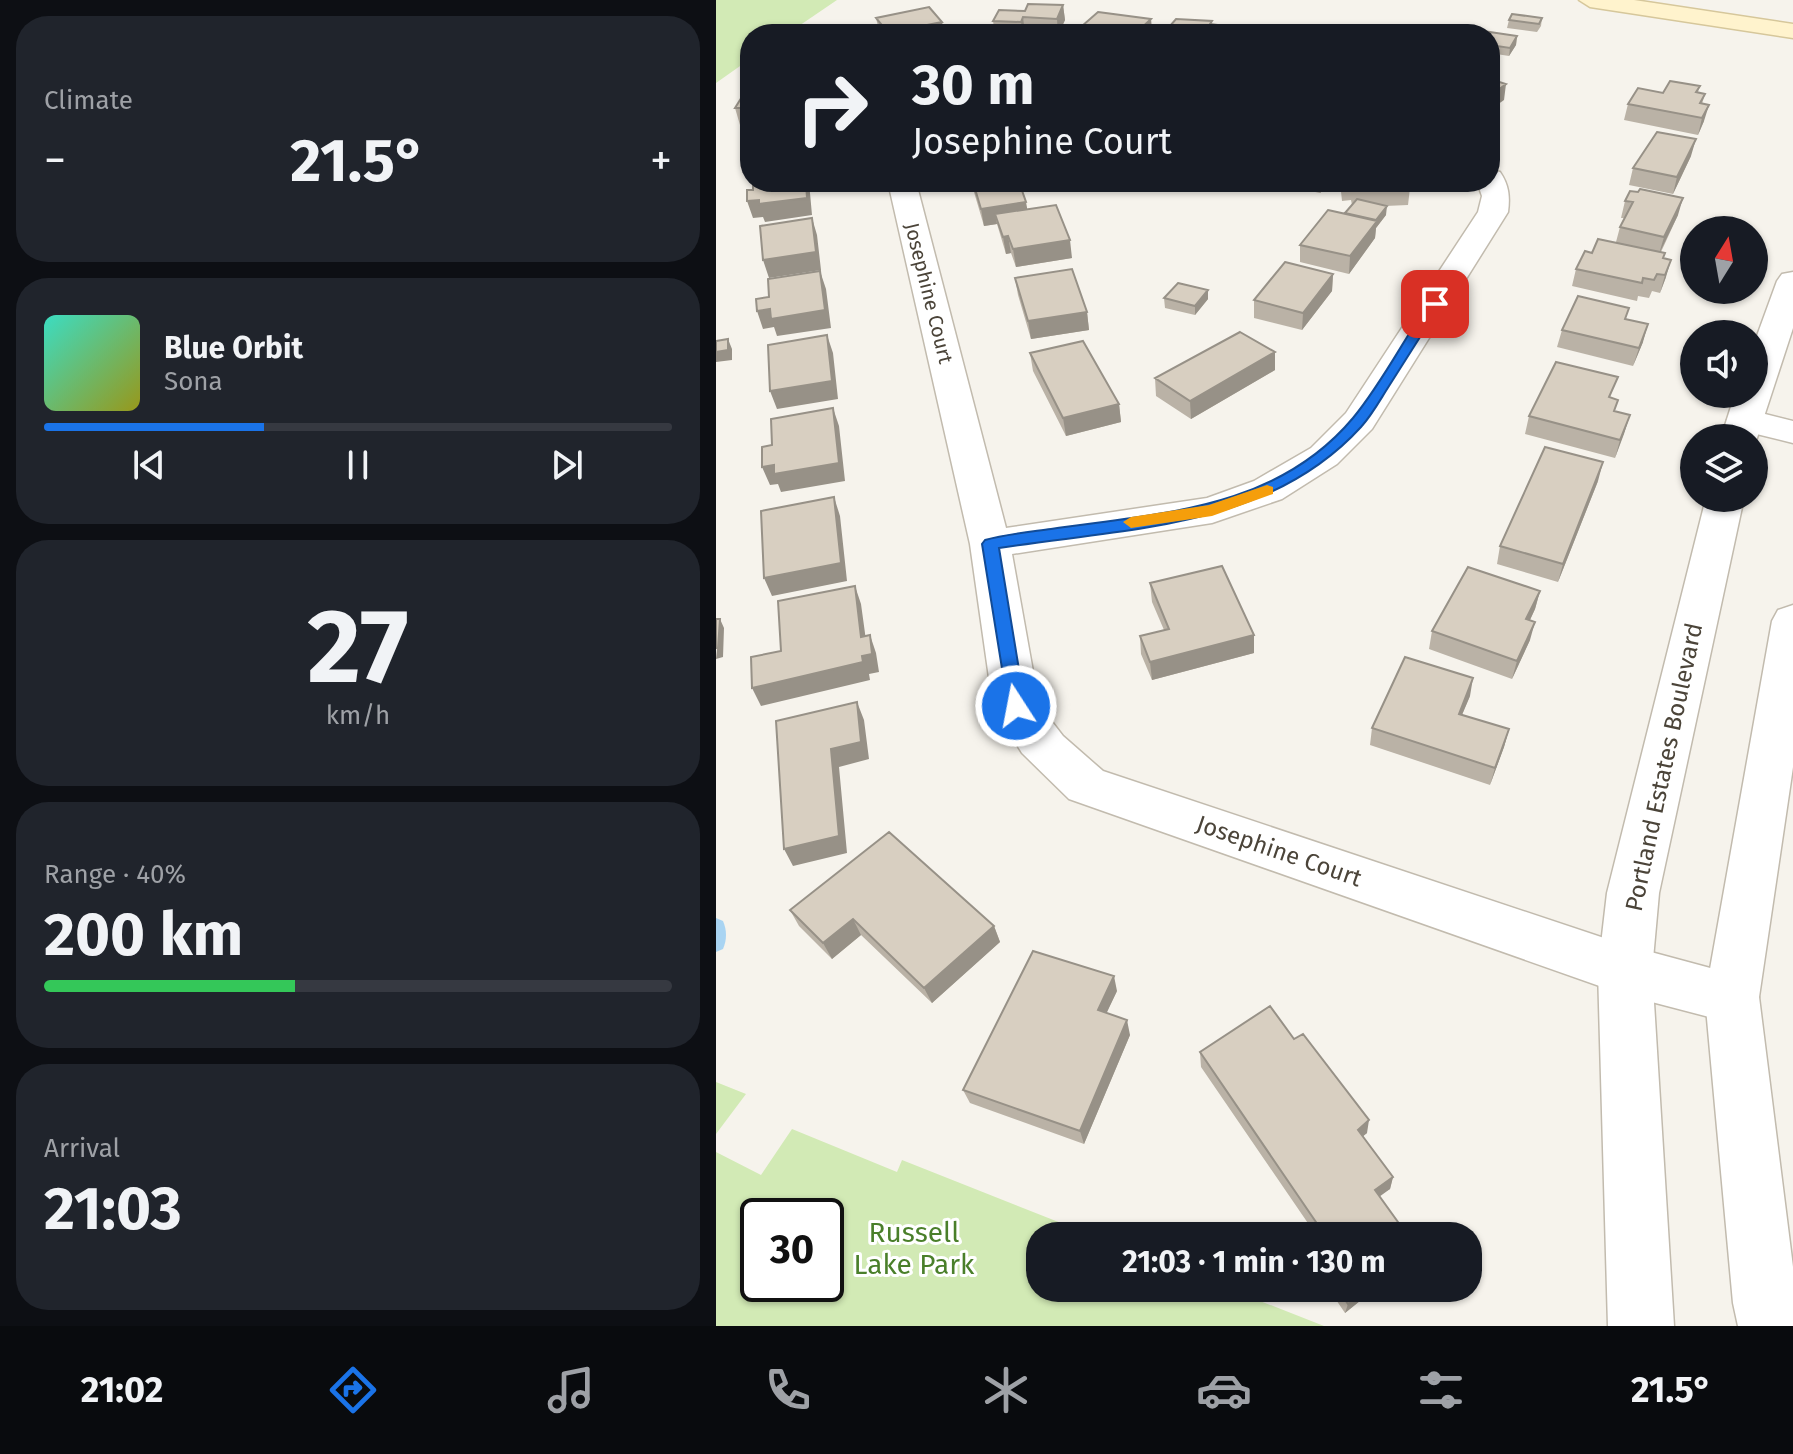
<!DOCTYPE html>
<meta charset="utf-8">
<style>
:root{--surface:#171b24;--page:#20242c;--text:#f1f3f6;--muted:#9ea1a6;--line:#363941;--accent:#1a73e8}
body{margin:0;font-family:"Fira Sans",sans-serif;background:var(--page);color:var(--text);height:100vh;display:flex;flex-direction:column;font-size:30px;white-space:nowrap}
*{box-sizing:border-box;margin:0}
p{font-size:26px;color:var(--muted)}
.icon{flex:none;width:44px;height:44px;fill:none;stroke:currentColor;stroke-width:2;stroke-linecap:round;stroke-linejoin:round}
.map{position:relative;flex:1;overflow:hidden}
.details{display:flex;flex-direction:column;gap:16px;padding:16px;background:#0d0f14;width:716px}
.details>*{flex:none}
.guide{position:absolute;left:24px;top:24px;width:760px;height:168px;border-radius:32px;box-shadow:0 2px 6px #0004;background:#171b24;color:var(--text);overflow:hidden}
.needle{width:52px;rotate:11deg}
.tools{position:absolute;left:964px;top:216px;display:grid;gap:16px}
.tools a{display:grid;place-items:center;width:88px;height:88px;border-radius:50%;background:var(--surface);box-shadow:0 2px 6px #0004;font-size:40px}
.speed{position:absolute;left:24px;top:1198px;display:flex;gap:16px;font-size:40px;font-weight:700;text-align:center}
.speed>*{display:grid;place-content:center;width:104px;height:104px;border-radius:50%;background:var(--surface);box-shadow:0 2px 6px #0004;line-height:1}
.speed .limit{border:4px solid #111;border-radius:12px;background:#fff;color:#111}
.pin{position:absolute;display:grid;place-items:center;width:68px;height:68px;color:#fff;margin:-34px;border-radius:16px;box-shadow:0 4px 12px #0006}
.me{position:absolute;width:88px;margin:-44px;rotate:349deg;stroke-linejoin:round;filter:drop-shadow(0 0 6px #0008)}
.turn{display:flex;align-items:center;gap:28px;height:168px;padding:0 40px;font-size:36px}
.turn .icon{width:104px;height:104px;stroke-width:2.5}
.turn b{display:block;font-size:56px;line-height:68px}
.big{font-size:60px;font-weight:700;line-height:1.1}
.details .card{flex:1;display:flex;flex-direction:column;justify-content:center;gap:12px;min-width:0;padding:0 28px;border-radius:32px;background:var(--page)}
.details .dial{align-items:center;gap:0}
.dial b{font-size:104px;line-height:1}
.song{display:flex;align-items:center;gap:24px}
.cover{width:96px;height:96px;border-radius:12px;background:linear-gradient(135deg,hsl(170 70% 55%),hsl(60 70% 35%))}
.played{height:8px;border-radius:4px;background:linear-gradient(90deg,var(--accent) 35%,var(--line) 35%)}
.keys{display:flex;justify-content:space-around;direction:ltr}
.heat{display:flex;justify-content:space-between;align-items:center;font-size:44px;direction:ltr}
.charge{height:12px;border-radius:6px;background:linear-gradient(90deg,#34c759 40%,var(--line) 0)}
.trip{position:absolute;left:310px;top:1222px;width:456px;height:80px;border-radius:32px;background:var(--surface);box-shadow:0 2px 6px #0004;font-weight:700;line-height:80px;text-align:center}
.tab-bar{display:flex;height:128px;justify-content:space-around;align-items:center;background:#090b0e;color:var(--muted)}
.tab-bar .icon{width:56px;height:56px}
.tab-bar .on{color:var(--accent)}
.tab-bar b{font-size:36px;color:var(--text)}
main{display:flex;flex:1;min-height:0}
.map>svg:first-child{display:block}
</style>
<main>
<section class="details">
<div class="card"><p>Climate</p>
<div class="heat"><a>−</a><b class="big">21.5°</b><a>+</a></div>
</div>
<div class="card">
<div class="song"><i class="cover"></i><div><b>Blue Orbit</b><p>Sona</p></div></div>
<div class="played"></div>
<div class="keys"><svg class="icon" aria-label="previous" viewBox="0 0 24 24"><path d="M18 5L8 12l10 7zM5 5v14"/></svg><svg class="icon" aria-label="pause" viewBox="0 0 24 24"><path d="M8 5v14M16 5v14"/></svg><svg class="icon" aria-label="next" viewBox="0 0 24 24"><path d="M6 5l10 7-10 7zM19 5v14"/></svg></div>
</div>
<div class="card dial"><b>27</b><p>km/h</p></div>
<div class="card"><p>Range · 40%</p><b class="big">200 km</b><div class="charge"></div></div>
<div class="card"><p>Arrival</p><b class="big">21:03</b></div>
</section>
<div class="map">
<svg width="1077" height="1326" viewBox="0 0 1077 1326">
<rect width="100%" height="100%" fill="#f6f3ec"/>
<path fill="#d2eab5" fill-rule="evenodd" d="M 0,0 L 121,0 L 71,34 L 34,34 L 34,59 L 0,83 Z
M 0,1082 L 30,1094 L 0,1134 Z
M 76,1129 L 181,1172 L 186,1160 L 378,1236 L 324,1236 L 324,1288 L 511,1288 L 608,1326 L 0,1326 L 0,1152 L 45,1175 ZM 42,1216 L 110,1216 L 110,1284 L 42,1284 Z"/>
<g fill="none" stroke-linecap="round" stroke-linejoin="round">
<path fill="#a9d4f2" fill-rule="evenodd" d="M 0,918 L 7,921 C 11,930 11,940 7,949 L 0,952 Z"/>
<defs>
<path id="minor" d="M 774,170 L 784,172 C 793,185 794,197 792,212 L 656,429 L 621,464 L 566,499 L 496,523 L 296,554 L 323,705 L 347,736 L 387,771 L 909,945 L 1035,979 L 1043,997 L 1035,1015 L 1016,1023 L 909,995 L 353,799 L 306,753 L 277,706 L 254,544 L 172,182 L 200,182 L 290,528 L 491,498 L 538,481 L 595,448 L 630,413 L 762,212 L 766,196 L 761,182 L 774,182 Z
M 1029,409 L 1077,421 L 1077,443 L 1016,428 L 1011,420 L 1016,412 Z"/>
<path id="tertiary" d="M 1077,272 L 1077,328 L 1041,438 L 1038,443 L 1038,438 L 1005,438 L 1019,394 L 1038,394 L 1038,344 L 1061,281 L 1066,274 Z
M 990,498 L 1028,498 L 943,893 L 936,970 L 958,1326 L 892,1326 L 882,970 L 891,893 Z
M 1077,605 L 1077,767 L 1043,997 L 1077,1267 L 1077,1326 L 1022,1326 L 1017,1303 L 989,997 L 1056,621 L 1062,610 Z"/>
<path id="secondary" d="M 863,0 L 918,0 L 1077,24 L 1077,38 L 874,7 Z"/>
</defs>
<use href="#minor" stroke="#c2bbae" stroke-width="3"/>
<use href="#tertiary" stroke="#c2bbae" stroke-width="3"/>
<use href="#secondary" stroke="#d6c79b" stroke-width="3"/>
<use href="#minor" fill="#fff" fill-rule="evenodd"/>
<use href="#tertiary" fill="#fff" fill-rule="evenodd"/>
<use href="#secondary" fill="#fff3cd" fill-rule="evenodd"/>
</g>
<path fill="#bab2a6" d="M 347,5 L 349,20 L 343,34 L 309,33 L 309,34 L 279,34 L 277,21 L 309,11 Z
M 160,18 L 226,22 L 228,34 L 164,34 Z
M 826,18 L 825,26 L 821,32 L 791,28 L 793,20 Z
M 435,19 L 436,34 L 367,34 L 366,26 Z
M 774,34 L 801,36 L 800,45 L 793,56 L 774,53 Z
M 984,86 L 982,92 L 989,94 L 986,104 L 988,121 L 982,135 L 908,120 L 912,104 L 947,93 Z
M 19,108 L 34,108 L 34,125 L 24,125 Z
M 975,156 L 957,194 L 913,185 L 917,168 Z
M 255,182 L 303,182 L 311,209 L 356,258 L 300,267 L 295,253 L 290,254 L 281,224 L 268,226 Z
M 585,182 L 609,182 L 609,187 L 604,193 L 585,189 Z
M 624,182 L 692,182 L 694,188 L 692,205 L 669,206 L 670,215 L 660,228 L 659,238 L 633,274 L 584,262 L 584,245 L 629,214 L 636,205 L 635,200 L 626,201 Z
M 909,201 L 962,215 L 945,252 L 948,258 L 950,277 L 944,293 L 936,291 L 933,298 L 922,296 L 921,301 L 856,286 L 860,269 L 900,242 L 904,227 L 908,218 L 905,218 Z
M 617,274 L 616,291 L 586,330 L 538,318 L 538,300 Z
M 299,278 L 371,312 L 373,330 L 315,339 L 302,295 Z
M 448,298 L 492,299 L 479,315 L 449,308 Z
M 910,319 L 927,342 L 917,366 L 841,347 L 846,330 Z
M 314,353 L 403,404 L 405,422 L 350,436 L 317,371 Z
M 559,370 L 475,419 L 440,396 L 439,378 Z
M 895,398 L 899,412 L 914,415 L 899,458 L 809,434 L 813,416 Z
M 882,481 L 842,582 L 781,564 L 784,546 Z
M 434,583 L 538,653 L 436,680 L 425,654 L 424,636 L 448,630 L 436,602 Z
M 824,591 L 819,609 L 814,620 L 814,640 L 796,679 L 713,649 L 716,631 Z
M 754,696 L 746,715 L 793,729 L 788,747 L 774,785 L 654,745 L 656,728 Z
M 74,910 L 278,926 L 284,942 L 216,1003 L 145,935 L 116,959 L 83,926 Z
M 401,991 L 390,1013 L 414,1035 L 368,1144 L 254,1103 L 247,1090 Z
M 484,1052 L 651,1133 L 647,1136 L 677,1177 L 674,1189 L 598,1232 L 485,1067 Z
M 612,1288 L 660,1288 L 629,1313 Z"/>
<path fill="#979187" d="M 347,5 L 349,20 L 342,34 L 341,19 Z
M 307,17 L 309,33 L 309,34 L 307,34 L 305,22 Z
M 435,19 L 436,34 L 420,34 L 420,33 Z
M 226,22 L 228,34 L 179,34 L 206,26 Z
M 801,36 L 800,45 L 793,56 L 794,48 Z
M 790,84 L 788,100 L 774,110 L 774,96 Z
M 993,105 L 988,121 L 982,135 L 986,118 Z
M 980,139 L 975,156 L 957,194 L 961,177 Z
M 90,182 L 93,182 L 96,215 L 49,222 L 47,217 L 37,218 L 31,201 Z
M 606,182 L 609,182 L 609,187 L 604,193 L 604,184 Z
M 967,198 L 962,215 L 943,254 L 948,237 Z
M 310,202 L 313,219 L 279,214 L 281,224 L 268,226 L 265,209 Z
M 671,206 L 670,215 L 660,228 L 659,238 L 633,274 L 634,256 Z
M 96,218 L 101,235 L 105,270 L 53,278 L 47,260 Z
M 292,236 L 295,253 L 290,254 L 287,237 Z
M 354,240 L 356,258 L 300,267 L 297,249 Z
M 955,260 L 950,277 L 944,293 L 949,275 Z
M 104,271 L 110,289 L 115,328 L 61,336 L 58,327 L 47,329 L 41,311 Z
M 617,274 L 616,291 L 586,330 L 587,313 Z
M 492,290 L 492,299 L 479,315 L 479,306 Z
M 371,312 L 373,330 L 315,339 L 312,321 Z
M 932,324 L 927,342 L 917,366 L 923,348 Z
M 111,335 L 117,353 L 122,399 L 61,409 L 54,391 Z
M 12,339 L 16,349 L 16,360 L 0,362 L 0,352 Z
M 559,352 L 559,370 L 475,419 L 474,401 Z
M 403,404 L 405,422 L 350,436 L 347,418 Z
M 117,408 L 123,426 L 129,481 L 65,492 L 62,484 L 54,485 L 46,467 Z
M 914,415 L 908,434 L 899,458 L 904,440 Z
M 887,462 L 882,481 L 842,582 L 847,564 Z
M 118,497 L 124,516 L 131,581 L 56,596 L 48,578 Z
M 139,586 L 145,604 L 152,655 L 145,637 Z
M 824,591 L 819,609 L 806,637 L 810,619 Z
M 4,619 L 8,628 L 7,657 L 0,659 Z
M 819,622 L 814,640 L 796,679 L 801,661 Z
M 154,635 L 160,653 L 163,672 L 153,674 L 154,680 L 45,706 L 36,688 L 146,656 Z
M 538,635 L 538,653 L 436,680 L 434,662 Z
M 757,678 L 754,696 L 739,731 L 743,714 Z
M 141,702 L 148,720 L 153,759 L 123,767 L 131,853 L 77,866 L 68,849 L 115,749 Z
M 793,729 L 788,747 L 774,785 L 779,768 Z
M 137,919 L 145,935 L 116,959 L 107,943 Z
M 278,926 L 284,942 L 216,1003 L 208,988 Z
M 398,976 L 401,991 L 385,1025 L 382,1010 Z
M 411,1020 L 414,1035 L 368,1144 L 364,1131 Z
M 653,1120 L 651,1133 L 640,1142 L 642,1130 Z
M 677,1177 L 674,1189 L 656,1202 L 659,1190 Z
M 651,1288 L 660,1288 L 629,1313 L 632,1304 Z"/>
<path fill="#d8cfc1" stroke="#979187" stroke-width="2" d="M 312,4 L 347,5 L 341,19 L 307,17 L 305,22 L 277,21 L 283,10 L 309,11 Z
M 213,7 L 226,22 L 206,26 L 209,28 L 173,34 L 160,18 Z
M 382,12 L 435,19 L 420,33 L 366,26 Z
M 796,14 L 826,18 L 823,24 L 793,20 Z
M 460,19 L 496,21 L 494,24 L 517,27 L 511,34 L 447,34 Z
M 549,26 L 608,34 L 543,34 Z
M 767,31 L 801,36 L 794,48 L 774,45 L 774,34 L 765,34 Z
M 774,79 L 790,84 L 774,96 Z
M 954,81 L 984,86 L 980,92 L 989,94 L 984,103 L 993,105 L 986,118 L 912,104 L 922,88 L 947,93 Z
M 34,84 L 34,108 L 19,108 Z
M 941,132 L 980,139 L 961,177 L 917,168 Z
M 37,182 L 90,182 L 91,198 L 43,204 L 43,200 L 31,201 L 31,190 L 37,190 Z
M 257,182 L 303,182 L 310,202 L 265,209 Z
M 626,182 L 692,182 L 694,188 L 637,189 L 637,183 L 627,184 Z
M 924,189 L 967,198 L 948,237 L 904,227 L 917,202 L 909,201 L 914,191 L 922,192 Z
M 641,199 L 671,206 L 660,220 L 629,213 Z
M 340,205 L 354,240 L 297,249 L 292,236 L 287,237 L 279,214 Z
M 612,210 L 661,221 L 634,256 L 584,245 Z
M 96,218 L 100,252 L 47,260 L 44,226 Z
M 882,239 L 949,253 L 947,258 L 955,260 L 949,275 L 941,274 L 938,280 L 927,278 L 926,283 L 860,269 L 869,251 L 876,253 Z
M 569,262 L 617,274 L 587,313 L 538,300 Z
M 356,269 L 371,312 L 312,321 L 299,278 Z
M 104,271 L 109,310 L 55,319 L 54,309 L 41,311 L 40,299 L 53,297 L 52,279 Z
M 462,283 L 492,290 L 479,306 L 448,298 Z
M 862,296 L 913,308 L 909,319 L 932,324 L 923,348 L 846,330 Z
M 524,332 L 559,352 L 474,401 L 439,378 Z
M 111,335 L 116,381 L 54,391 L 52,345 Z
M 12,339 L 12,350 L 0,352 L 0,341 Z
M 367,341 L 403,404 L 347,418 L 314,353 Z
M 840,362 L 902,377 L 893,397 L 902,400 L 898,411 L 914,415 L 904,440 L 813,416 Z
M 117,408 L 123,463 L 58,474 L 58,465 L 46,467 L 46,447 L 56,445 L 55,419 Z
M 829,447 L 887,462 L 847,564 L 784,546 Z
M 118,497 L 125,563 L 48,578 L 45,511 Z
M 506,566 L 538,635 L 434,662 L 424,636 L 453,629 L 434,583 Z
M 752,567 L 824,591 L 810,619 L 819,622 L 801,661 L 716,631 Z
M 139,586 L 145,637 L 154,635 L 156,654 L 146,656 L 147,662 L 36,688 L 35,657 L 65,651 L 62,601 Z
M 0,619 L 4,619 L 2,648 L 0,648 Z
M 689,657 L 757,678 L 743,714 L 793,729 L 779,768 L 656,728 Z
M 141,702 L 145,742 L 115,749 L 123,836 L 68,849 L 60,721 Z
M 173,832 L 278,926 L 208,988 L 137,919 L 107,943 L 74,910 Z
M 317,951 L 398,976 L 382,1010 L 411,1020 L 364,1131 L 247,1090 Z
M 554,1006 L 578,1039 L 587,1034 L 653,1120 L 642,1130 L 677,1177 L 659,1190 L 692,1236 L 592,1236 L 604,1228 L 484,1052 Z
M 621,1288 L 651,1288 L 632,1304 Z"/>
<path fill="#1a73e8" stroke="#114b97" stroke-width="2" d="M 719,300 L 725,304 C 708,331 690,359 673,386 C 664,400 656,415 645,427 C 552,529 411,528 283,548 L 309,706 L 300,714 L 293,712 L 266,544 L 269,540 C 290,534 313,532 335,529 C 444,513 560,510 637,418 C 666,383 688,339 714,301 Z"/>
<path fill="#f59e0b" d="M 551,485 L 557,487 L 557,494 L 496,516 L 415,528 L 407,522 L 415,517 L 493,505 Z"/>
<g text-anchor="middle" stroke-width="6" stroke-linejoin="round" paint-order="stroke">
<g font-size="20" fill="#4b4439" stroke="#fff">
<text transform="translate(213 293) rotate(76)" y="7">Josephine Court</text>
</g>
<g font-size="24" fill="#4b4439" stroke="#fff">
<text transform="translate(948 767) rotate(-78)" y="8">Portland Estates Boulevard</text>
<text transform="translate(563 851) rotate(19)" y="8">Josephine Court</text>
</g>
<g font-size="28" fill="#4a7f2a" stroke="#fff">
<text x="198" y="1242">Russell<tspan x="198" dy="32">Lake Park</tspan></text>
</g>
</g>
</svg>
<div class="tools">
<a><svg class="needle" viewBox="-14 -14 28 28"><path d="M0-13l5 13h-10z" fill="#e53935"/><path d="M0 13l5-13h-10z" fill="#9ea1a6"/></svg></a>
<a><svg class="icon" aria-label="sound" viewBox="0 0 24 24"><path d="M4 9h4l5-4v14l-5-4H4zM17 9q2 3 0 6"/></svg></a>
<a><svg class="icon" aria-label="layers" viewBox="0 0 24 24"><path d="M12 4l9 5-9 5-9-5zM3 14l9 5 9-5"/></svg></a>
</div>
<div class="speed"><div class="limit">30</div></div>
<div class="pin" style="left:719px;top:304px;background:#d93025"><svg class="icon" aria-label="arrive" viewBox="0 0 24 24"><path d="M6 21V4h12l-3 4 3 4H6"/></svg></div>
<svg class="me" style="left:300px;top:706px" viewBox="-20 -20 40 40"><circle r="17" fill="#1a73e8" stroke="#fff" stroke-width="3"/><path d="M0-11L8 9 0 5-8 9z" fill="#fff"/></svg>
<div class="trip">21:03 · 1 min · 130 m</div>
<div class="guide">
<div class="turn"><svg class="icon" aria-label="right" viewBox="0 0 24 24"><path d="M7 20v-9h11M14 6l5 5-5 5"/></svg><div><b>30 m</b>Josephine Court</div></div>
</div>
</div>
</main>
<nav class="tab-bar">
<b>21:02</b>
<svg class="icon on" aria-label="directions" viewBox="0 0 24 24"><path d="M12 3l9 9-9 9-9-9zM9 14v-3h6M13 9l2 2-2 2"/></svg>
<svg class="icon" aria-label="music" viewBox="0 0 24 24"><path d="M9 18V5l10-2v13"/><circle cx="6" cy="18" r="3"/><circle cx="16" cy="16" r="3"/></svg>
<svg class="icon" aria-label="phone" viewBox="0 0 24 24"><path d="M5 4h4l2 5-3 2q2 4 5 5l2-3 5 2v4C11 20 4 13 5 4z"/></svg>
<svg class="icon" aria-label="climate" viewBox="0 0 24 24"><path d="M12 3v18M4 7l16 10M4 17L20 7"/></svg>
<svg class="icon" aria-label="car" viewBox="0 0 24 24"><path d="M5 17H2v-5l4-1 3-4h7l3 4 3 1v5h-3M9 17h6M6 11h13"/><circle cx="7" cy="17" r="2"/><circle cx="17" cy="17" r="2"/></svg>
<svg class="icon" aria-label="filters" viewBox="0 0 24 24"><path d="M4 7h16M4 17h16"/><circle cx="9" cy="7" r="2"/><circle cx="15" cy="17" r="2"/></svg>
<b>21.5°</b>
</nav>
